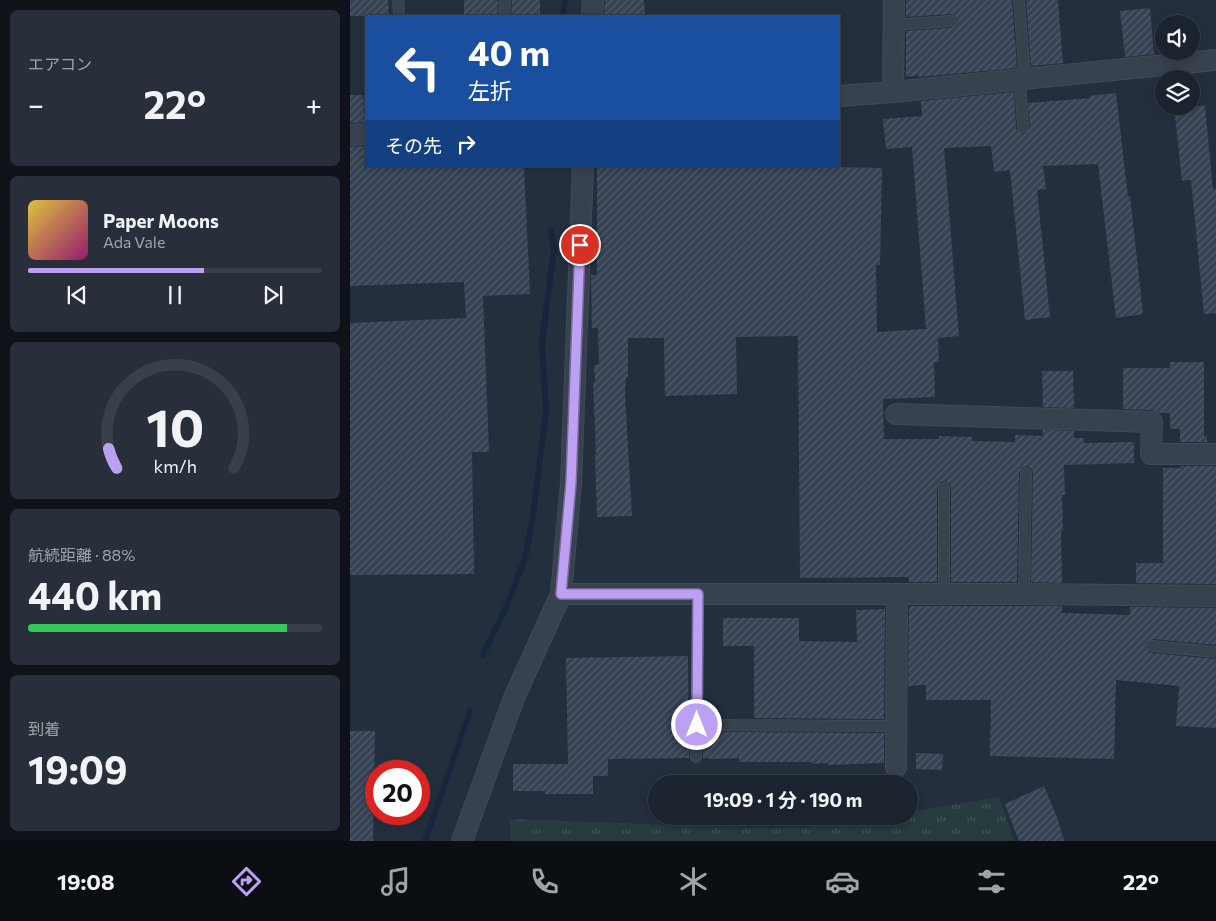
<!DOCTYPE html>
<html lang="ja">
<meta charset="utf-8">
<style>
:root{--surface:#1b232e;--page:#282f3a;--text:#f1f3f6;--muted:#a0a4aa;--line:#39404a;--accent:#bca0f2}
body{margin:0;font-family:Commissioner,"Noto Sans JP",sans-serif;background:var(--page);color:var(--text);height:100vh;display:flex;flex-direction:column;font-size:19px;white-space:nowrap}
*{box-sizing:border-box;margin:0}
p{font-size:16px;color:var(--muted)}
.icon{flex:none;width:28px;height:28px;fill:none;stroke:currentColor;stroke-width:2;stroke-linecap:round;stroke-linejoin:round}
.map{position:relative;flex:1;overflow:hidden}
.panel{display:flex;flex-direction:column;gap:10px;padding:10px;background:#0f1319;width:350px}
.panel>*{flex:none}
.hud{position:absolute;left:15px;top:15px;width:475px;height:152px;border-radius:0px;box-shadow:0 2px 8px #0003,0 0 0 1px var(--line);background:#1a4fa0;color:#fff;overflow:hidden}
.controls{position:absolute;left:805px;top:15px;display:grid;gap:10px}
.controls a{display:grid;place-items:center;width:45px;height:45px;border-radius:50%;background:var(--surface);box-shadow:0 2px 8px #0003,0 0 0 1px var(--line);font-size:25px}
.speed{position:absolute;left:15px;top:760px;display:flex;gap:10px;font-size:25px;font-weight:700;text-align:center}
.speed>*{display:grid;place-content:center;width:65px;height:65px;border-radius:50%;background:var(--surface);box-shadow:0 2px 8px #0003,0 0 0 1px var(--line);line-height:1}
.speed .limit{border:8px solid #d22;background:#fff;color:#111}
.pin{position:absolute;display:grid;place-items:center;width:42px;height:42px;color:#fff;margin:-21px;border:2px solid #fff;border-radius:50%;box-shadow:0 1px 5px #0007}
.me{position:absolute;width:55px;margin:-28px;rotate:0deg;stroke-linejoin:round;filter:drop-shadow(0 0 4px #0008)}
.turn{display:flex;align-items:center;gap:18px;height:105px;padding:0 20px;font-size:22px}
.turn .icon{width:65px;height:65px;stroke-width:2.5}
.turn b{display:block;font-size:35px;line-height:42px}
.then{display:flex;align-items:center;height:48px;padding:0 20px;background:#0003;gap:10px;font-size:19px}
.big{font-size:38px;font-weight:700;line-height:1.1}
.panel .widget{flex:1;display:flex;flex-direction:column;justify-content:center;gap:8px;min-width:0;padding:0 18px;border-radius:8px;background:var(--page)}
.panel .dial{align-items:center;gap:0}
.dial svg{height:130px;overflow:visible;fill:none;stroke:var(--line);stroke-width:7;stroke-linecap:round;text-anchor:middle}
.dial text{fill:var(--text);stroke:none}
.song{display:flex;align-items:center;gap:15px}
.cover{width:60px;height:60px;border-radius:8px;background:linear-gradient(135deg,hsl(50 70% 55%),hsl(320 70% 35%))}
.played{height:5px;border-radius:2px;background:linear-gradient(90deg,var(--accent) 60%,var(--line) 60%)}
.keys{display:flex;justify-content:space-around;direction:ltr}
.heat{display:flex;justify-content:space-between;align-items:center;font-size:28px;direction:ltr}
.charge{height:8px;border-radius:4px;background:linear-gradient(90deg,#34c759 88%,var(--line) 0)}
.trip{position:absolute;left:298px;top:775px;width:270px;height:50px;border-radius:25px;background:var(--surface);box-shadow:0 2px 8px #0003,0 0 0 1px var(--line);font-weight:700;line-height:50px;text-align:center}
.tab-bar{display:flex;height:80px;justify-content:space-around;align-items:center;background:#0b0e12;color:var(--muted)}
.tab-bar .icon{width:35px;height:35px}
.tab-bar .active{color:var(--accent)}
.tab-bar b{font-size:22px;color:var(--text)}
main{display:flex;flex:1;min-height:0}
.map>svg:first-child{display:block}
</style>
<main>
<section class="panel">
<div class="widget"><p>エアコン</p>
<div class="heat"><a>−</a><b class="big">22°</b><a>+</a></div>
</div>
<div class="widget">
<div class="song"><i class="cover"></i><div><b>Paper Moons</b><p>Ada Vale</p></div></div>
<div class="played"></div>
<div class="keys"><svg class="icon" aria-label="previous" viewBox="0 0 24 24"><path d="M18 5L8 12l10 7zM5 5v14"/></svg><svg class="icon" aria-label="pause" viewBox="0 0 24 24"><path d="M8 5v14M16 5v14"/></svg><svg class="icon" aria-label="next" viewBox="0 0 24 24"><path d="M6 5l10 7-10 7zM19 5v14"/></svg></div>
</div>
<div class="widget dial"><svg viewBox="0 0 100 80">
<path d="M14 69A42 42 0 1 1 86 69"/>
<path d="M14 69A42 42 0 0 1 9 57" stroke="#bca0f2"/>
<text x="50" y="56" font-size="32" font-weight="700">10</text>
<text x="50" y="72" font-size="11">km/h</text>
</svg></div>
<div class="widget"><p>航続距離 · 88%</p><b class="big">440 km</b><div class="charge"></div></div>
<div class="widget"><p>到着</p><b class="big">19:09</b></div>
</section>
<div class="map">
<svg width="866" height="841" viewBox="0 0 866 841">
<defs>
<pattern id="grass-tufts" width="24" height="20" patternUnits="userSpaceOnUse" patternTransform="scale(1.25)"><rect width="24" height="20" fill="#263c3f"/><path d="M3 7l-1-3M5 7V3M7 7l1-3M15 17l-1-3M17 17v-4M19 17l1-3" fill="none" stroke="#435659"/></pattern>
<pattern id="building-hatch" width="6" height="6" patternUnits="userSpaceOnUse" patternTransform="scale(1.25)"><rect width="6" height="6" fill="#364354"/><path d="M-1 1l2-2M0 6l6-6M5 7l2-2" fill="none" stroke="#515c6b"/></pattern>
</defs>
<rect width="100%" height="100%" fill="#242f3e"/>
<path fill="url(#grass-tufts)" d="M 649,797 L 664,841 L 160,841 L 160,819 L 402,828 L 457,828 L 530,816 L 559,816 L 559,812 Z"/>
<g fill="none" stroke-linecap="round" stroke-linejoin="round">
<path stroke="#17263c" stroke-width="6" d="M 213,16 L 215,0
M 133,655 L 158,603 L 175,558 L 182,522 L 196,411 L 192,343 L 204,249 L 201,230
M 75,841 L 120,711"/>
</g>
<path fill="url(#building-hatch)" d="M 0,0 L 38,0 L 39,16 L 0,16 Z
M 114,0 L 148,0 L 147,16 L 114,16 Z
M 162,0 L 190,0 L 190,16 L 161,16 Z
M 255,0 L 294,0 L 295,16 L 254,16 Z
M 556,0 L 662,0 L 667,68 L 569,77 L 569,75 L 556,77 L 556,31 L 601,28 L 605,26 L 608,21 L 606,17 L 601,14 L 556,17 Z
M 676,0 L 708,0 L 713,63 L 681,66 Z
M 800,8 L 804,54 L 775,57 L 770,11 Z
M 664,92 L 666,128 L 668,131 L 673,134 L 677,132 L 680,127 L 678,103 L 740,98 L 740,96 L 766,93 L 778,197 L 780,196 L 793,314 L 766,318 L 748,164 L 693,166 L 696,189 L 687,190 L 700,317 L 675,320 L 660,170 L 644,172 L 641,146 L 594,148 L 609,336 L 588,338 L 589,362 L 584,362 L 585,397 L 533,399 L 534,439 L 589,439 L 589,436 L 622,437 L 622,441 L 665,442 L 665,435 L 693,436 L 693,430 L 724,431 L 724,438 L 734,438 L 734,443 L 784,442 L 784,463 L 714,465 L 715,495 L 712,495 L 713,531 L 711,531 L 712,583 L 681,582 L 683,473 L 682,469 L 677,466 L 672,467 L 669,473 L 667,582 L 601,582 L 601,488 L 600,484 L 594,481 L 590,482 L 587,488 L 587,582 L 559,582 L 558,577 L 450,578 L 448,336 L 386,337 L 387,394 L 315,396 L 314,338 L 278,338 L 278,377 L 276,377 L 275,395 L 282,516 L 247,517 L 245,454 L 246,454 L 243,382 L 245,382 L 244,365 L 249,364 L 248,328 L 242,328 L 241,278 L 241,275 L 247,275 L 247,166 L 416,167 L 416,166 L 430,166 L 532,168 L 530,265 L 526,265 L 527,332 L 576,329 L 562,147 L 536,149 L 533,119 L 572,116 L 571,101 Z
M 0,95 L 13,95 L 15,122 L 0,123 Z
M 824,106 L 855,106 L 863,189 L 866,189 L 866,313 L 854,314 L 841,180 L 832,181 Z
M 16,146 L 16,166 L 174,166 L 180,294 L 133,296 L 139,452 L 122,452 L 124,574 L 0,575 L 0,323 L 116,318 L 114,282 L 0,286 L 0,147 Z
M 820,362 L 854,362 L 854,436 L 857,436 L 857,442 L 830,442 L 830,429 L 820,429 L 820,413 L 809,413 L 802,410 L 773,409 L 773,368 L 820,368 Z
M 692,371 L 723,371 L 724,408 L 693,407 Z
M 831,466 L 866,466 L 866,584 L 786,583 L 786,563 L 813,563 L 813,468 L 831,468 Z
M 560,606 L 712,606 L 712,613 L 780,615 L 780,607 L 866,608 L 866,645 L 803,639 L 797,642 L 795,646 L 798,651 L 801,653 L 866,659 L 866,728 L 826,726 L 829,686 L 766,680 L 764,759 L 640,756 L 641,700 L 576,700 L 576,685 L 558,686 L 559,608 L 560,608 Z
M 535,609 L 534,719 L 404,718 L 404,646 L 373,646 L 373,618 L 449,618 L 449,641 L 507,642 L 506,610 Z
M 338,656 L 339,758 L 258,759 L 258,776 L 243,776 L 243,794 L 195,794 L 195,791 L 163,791 L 163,764 L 218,764 L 216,658 Z
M 0,731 L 25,731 L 23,841 L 0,841 Z
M 353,732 L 534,733 L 534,763 L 478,765 L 478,763 L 462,764 L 462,762 L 389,762 L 389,758 L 359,759 L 359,758 L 353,758 Z
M 566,753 L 593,754 L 592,770 L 566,769 Z
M 694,786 L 707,817 L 714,841 L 669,841 L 655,804 Z"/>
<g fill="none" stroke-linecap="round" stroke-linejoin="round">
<defs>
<path id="service" d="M 48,0 L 49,16
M 669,0 L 675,79
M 154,16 L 155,0
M 544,25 L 601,21
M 670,79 L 673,127
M 594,594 L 594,488
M 674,594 L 676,473
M 802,646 L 866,652
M 347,725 L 546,726
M 346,757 L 348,594"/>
<path id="minor" d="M 242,16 L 243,0
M 543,92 L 544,0
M 489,96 L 543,92 L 866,60
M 0,135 L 16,134
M 546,414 L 802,422 L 801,454 L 866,454
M 211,594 L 674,594 L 866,596
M 546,767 L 547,594
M 112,841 L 164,698 L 211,594 L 221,483 L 233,166"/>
</defs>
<use href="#service" stroke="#414a57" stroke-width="12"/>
<use href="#minor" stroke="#414a57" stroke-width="22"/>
<use href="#service" stroke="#38414e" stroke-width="10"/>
<use href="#minor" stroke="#38414e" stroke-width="20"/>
</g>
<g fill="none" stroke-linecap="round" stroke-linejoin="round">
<defs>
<path id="route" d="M 230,245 L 221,483 L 211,594 L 348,594 L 347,725"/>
</defs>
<use href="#route" stroke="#7a689d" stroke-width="12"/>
<use href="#route" stroke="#bca0f2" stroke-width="9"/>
</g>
</svg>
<div class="controls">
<a><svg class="icon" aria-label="sound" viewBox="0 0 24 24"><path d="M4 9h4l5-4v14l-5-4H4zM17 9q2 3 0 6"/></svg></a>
<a><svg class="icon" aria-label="layers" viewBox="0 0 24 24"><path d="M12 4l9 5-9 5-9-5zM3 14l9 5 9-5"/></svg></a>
</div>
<div class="speed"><div class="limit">20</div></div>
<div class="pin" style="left:230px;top:245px;background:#d93025"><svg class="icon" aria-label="arrive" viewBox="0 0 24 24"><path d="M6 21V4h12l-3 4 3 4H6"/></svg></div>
<svg class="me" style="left:347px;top:725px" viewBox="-20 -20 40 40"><circle r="17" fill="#bca0f2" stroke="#fff" stroke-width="3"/><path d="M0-11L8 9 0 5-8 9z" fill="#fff"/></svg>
<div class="trip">19:09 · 1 分 · 190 m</div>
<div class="hud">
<div class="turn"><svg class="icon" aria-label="left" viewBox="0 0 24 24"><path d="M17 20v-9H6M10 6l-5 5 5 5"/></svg><div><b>40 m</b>左折</div></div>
<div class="then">その先<svg class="icon" aria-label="right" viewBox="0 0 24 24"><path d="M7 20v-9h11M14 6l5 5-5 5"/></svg></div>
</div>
</div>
</main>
<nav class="tab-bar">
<b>19:08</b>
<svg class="icon active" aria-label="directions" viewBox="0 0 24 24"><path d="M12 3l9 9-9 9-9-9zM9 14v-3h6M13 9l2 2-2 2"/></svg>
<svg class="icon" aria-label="music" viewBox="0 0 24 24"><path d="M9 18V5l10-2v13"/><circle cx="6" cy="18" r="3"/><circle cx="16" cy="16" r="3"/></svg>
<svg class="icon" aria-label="phone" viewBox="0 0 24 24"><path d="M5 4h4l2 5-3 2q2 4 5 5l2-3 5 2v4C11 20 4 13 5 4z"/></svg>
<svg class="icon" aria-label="climate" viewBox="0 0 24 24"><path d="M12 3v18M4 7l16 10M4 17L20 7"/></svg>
<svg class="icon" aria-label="car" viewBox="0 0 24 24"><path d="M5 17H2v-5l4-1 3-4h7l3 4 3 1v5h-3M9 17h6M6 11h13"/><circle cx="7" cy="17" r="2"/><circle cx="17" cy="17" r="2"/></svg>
<svg class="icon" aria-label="filters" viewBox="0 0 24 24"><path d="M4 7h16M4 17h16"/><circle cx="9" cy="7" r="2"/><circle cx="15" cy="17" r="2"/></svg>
<b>22°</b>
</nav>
